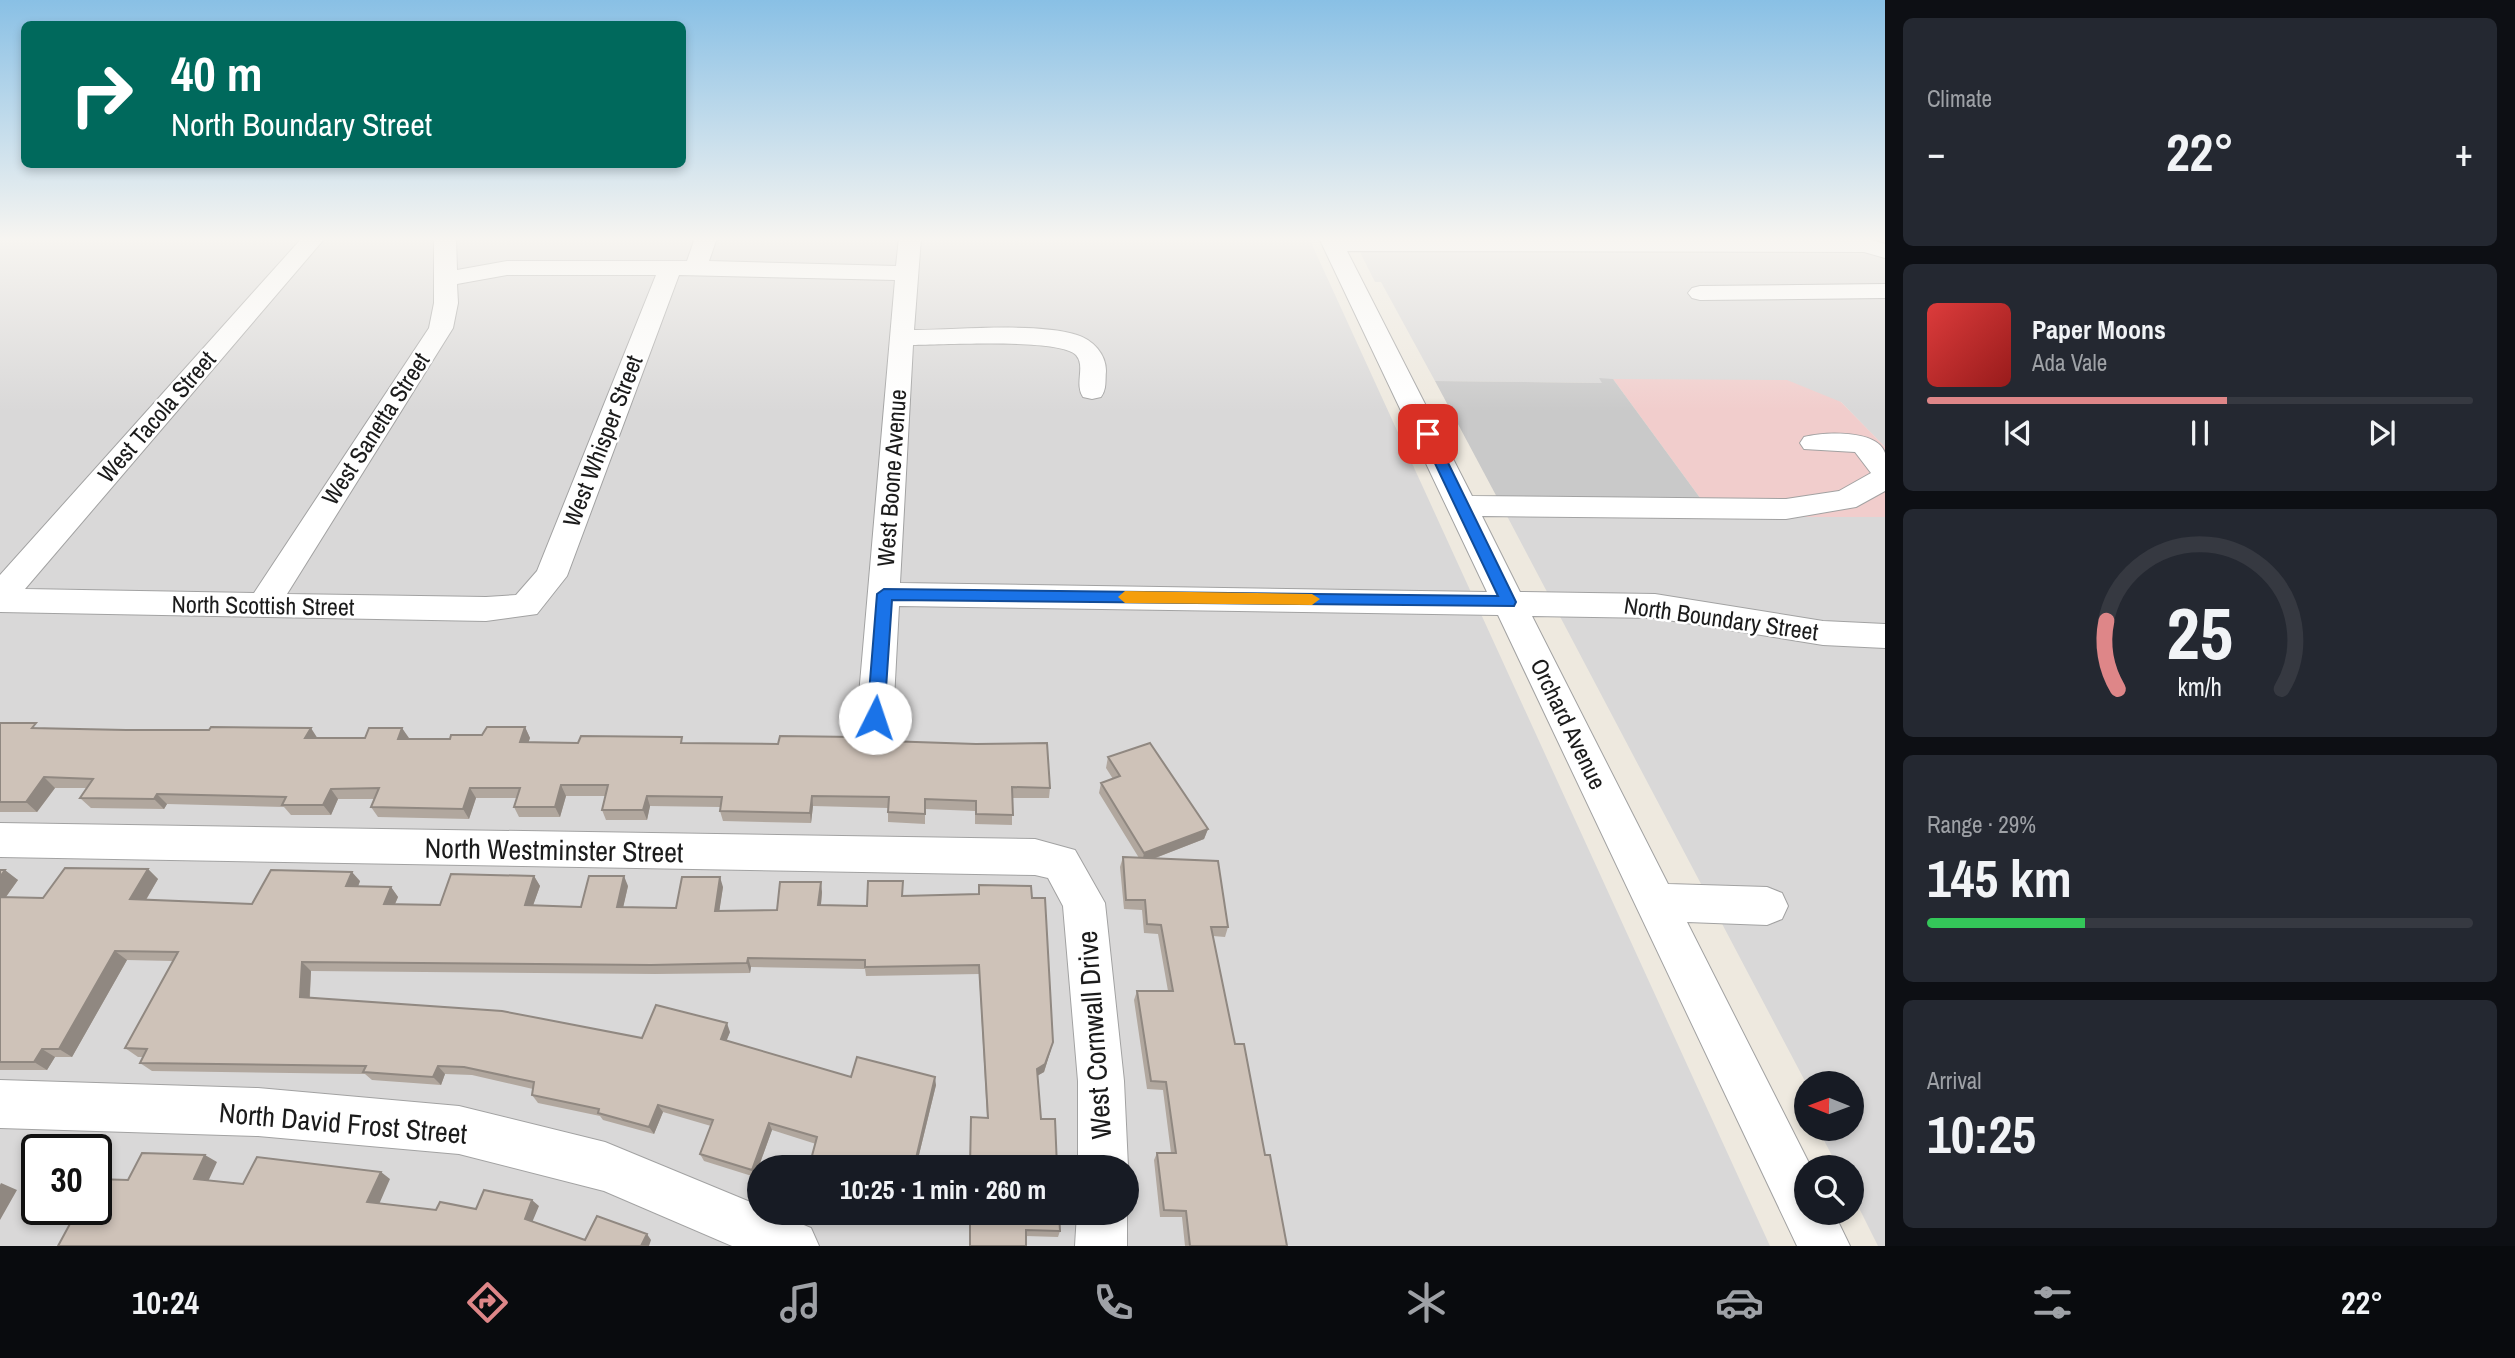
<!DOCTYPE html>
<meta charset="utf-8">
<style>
:root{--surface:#171b24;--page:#242831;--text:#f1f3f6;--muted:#9ea1a6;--line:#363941;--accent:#de8688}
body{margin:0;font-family:"Archivo Narrow",sans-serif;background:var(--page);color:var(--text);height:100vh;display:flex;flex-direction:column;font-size:26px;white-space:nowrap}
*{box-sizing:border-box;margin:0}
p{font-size:23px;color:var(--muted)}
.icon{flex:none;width:38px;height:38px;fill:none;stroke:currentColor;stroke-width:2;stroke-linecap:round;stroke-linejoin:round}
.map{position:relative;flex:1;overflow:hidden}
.sheet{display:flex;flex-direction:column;gap:18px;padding:18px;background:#0d0f14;width:630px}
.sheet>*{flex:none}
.top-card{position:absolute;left:21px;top:21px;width:665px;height:147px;border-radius:10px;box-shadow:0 4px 10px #0003;background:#00695c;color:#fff;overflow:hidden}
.needle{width:46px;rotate:271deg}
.tools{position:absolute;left:1794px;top:1071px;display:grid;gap:14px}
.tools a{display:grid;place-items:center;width:70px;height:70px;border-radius:50%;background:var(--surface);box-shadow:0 4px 10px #0003;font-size:35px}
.speed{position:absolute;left:21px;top:1134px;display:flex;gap:14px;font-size:35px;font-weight:700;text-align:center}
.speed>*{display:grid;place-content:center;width:91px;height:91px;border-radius:50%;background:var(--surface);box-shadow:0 4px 10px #0003;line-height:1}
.speed .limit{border:4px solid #111;border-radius:10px;background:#fff;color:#111}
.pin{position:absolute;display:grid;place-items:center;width:60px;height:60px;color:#fff;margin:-30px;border-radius:14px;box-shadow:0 4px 10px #0006}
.me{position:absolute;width:77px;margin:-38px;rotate:4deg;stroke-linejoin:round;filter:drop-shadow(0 0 5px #0008)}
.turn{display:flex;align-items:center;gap:24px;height:147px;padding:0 35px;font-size:32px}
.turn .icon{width:91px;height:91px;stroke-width:2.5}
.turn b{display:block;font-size:49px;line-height:60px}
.big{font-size:52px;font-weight:700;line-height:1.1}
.sheet .card{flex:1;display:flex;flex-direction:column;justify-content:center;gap:10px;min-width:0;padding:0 24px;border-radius:10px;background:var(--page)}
.sheet .dial{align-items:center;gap:0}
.dial svg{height:182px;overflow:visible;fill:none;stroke:var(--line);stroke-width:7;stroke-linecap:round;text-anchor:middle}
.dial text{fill:var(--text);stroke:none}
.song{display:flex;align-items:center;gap:21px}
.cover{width:84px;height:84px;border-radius:10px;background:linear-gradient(135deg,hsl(0 70% 55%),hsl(0 70% 35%))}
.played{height:7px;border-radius:4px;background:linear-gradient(90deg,var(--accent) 55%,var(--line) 55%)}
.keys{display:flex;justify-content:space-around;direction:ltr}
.heat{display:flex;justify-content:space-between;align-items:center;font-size:38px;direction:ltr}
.charge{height:10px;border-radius:5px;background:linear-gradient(90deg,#34c759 29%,var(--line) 0)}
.trip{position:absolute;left:747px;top:1155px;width:392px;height:70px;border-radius:35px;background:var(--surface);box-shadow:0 4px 10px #0003;font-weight:700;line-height:70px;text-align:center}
.dock{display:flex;height:112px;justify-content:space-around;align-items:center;background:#090b0e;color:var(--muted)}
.dock .icon{width:49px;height:49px}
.dock .selected{color:var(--accent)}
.dock b{font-size:32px;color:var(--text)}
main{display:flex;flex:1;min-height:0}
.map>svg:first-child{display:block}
</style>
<main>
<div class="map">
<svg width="1885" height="1246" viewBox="0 0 1885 1246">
<rect width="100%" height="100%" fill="#eee9df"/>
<path fill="#d9d8d8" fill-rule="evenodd" d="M 0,238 L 1309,238 L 1770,1246 L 0,1246 ZM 37,1150 L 96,1150 L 96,1209 L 37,1209 ZM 760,1167 L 1127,1167 L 1127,1213 L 760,1213 Z
M 1353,238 L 1885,238 L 1885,447 L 1841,402 L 1600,379 L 1603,383 L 1435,381 L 1381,282 L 1375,282 Z
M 1507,516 L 1885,517 L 1885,1246 L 1878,1246 L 1852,1194 L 1852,1167 L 1838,1167 L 1818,1129 L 1852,1129 L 1852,1083 L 1806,1083 Z"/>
<path fill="#f1cdcc" d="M 1613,379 L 1787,380 L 1841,402 L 1885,447 L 1885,517 L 1714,517 Z"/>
<path fill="#c9c9c9" d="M 1599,378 L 1613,379 L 1714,517 L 1507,516 L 1435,381 L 1602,383 Z"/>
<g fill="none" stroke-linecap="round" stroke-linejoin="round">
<defs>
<path id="minor" d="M 302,238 L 325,238 L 25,589 L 254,593 L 429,328 L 434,303 L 434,238 L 456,238 L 457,270 L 507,261 L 687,261 L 695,238 L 717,238 L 709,261 L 896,266 L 899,238 L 921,238 L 914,330 C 957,330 1038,322 1077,335 C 1093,340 1106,354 1106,371 C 1105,380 1107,389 1101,397 L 1092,399 L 1083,397 C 1074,384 1086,366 1076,355 C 1060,338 941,345 913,345 L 900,583 L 1487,592 L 1319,238 L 1866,238 L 1885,244 L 1885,258 L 1864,252 L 1347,251 L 1472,496 L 1786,499 L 1839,491 L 1871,473 L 1855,452 L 1804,449 L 1800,443 L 1804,437 C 1824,432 1877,429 1885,453 C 1885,463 1885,481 1885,491 L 1856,507 L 1786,519 L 1482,516 L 1520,592 L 1655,594 L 1823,621 L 1885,624 L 1885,648 L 1823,645 L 1655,618 L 1532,616 L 1668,884 L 1767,887 L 1782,893 L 1788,906 L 1782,919 L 1767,925 L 1687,922 L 1811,1167 L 1806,1167 L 1806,1213 L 1834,1213 L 1850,1246 L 1797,1246 L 1498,615 L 899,606 L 893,718 L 888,728 L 875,732 L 862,728 L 857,718 L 895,280 L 679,275 L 567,576 L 537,614 L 486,621 L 0,612 L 0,575 ZM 507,275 L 656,275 L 537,571 L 516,595 L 486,597 L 287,594 L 453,328 L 458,303 L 457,284 Z
M 1885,284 L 1885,298 L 1700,300 L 1692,298 L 1688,293 L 1692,288 L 1700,286 Z
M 0,823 L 1035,839 L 1075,850 L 1105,903 L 1124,1081 L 1128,1167 L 1078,1167 L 1078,1081 L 1063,906 L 1048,878 L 1035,875 L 0,857 Z
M 0,1080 L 258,1088 L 459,1106 L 605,1142 L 760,1206 L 760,1213 L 775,1213 L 811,1228 L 819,1246 L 732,1246 L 604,1191 L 459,1154 L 258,1136 L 0,1128 Z
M 1127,1212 L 1127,1246 L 1075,1246 L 1077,1213 Z"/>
</defs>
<use href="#minor" stroke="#a2a2a2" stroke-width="2"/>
<use href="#minor" fill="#fff" fill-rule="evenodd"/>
</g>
<path fill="#b1a79e" d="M 0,723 L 40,728 L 318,738 L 365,738 L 402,728 L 408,739 L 450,739 L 482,735 L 525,727 L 530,738 L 528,742 L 778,744 L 857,740 L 1050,788 L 1049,798 L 1012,798 L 1012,825 L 975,824 L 975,811 L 925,809 L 925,824 L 888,822 L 888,808 L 813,806 L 811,823 L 723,821 L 720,811 L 720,807 L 650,806 L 647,820 L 606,820 L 602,810 L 606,796 L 566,796 L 560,817 L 519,817 L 514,807 L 517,798 L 476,798 L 469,819 L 378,817 L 371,807 L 374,799 L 338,799 L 331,815 L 291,815 L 284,807 L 167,804 L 164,809 L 91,808 L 80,798 L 87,788 L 55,788 L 37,812 L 0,812 Z
M 1108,757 L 1208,829 L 1204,839 L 1153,859 L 1228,927 L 1225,937 L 1213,936 L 1235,1044 L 1265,1155 L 1287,1246 L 1185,1246 L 1182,1217 L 1160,1217 L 1154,1160 L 1157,1153 L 1171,1153 L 1163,1090 L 1147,1089 L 1134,1000 L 1137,991 L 1168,991 L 1158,934 L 1144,933 L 1142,910 L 1124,909 L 1120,867 L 1123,857 L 1139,858 L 1099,793 L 1101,783 L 1113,779 L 1106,768 Z
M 148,869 L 158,879 L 146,900 L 252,904 L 360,881 L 358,887 L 391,887 L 398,897 L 395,904 L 440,905 L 534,876 L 540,886 L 533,905 L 581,907 L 628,886 L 623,907 L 676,908 L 723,887 L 719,911 L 777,910 L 822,892 L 821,905 L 867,906 L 903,896 L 1032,898 L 1051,1050 L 1044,1072 L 1037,1076 L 1041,1119 L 987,1117 L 979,974 L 866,976 L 865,969 L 751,967 L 750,973 L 655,974 L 311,971 L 310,997 L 642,1038 L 730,1032 L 726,1041 L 851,1077 L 936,1085 L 916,1167 L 809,1167 L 816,1144 L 772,1130 L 755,1177 L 704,1161 L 700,1154 L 711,1126 L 663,1112 L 654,1134 L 603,1120 L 600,1116 L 538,1103 L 532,1095 L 533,1089 L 472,1075 L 445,1074 L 441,1085 L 372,1080 L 365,1074 L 152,1071 L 140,1063 L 143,1057 L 138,1057 L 125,1048 L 173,961 L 127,960 L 72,1057 L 55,1057 L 47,1070 L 0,1070 L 0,870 L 18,880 L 6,897 L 43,898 Z
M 970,1213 L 1060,1231 L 1058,1237 L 1026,1236 Z"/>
<path fill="#908881" d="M 525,727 L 530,738 L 525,752 L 520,742 Z
M 311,728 L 318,739 L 305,738 Z
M 402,728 L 409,738 L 404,749 L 398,739 Z
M 44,777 L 55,788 L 37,812 L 26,802 Z
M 561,785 L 566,796 L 560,817 L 555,807 Z
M 470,788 L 476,798 L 469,819 L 463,809 Z
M 331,789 L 338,799 L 331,815 L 323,805 Z
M 157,794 L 167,804 L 164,809 L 154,799 Z
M 647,796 L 650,806 L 647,820 L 643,810 Z
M 812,796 L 813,806 L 811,823 L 810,813 Z
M 1208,829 L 1204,839 L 1142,863 L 1144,853 Z
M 148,869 L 158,879 L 141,908 L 130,899 Z
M 5,870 L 18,880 L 0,905 L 0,877 Z
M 352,872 L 360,881 L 354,896 L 346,886 Z
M 534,876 L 540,886 L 530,914 L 525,905 Z
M 624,876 L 628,886 L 621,917 L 617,907 Z
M 720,877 L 723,887 L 718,920 L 715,911 Z
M 821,882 L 822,892 L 820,914 L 818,905 Z
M 391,887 L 398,897 L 391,913 L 384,904 Z
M 115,951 L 127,960 L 72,1057 L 59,1049 Z
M 748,958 L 751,967 L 750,973 L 747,963 Z
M 302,962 L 311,971 L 309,1006 L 300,997 Z
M 727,1023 L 730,1032 L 724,1047 L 721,1039 Z
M 1053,1042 L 1044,1072 L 1035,1077 L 1037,1069 Z
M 42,1049 L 55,1057 L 47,1070 L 34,1062 Z
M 438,1066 L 445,1074 L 441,1085 L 433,1077 Z
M 935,1077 L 936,1085 L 916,1167 L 914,1167 Z
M 658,1105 L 663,1112 L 654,1134 L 649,1127 Z
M 769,1123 L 772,1130 L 755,1177 L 752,1170 Z
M 205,1155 L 217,1162 L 206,1186 L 194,1179 Z
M 381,1172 L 390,1179 L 377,1209 L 367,1202 Z
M 1,1183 L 17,1190 L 0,1220 L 0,1185 Z
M 532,1200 L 539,1206 L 531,1225 L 525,1219 Z
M 647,1234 L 651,1240 L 649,1246 L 641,1246 Z"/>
<path fill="#cec2b8" stroke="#908881" stroke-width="2" d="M 0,723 L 36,723 L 32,728 L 126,730 L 209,730 L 211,727 L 311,728 L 305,738 L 365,738 L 369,728 L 402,728 L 398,739 L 450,739 L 451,735 L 482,735 L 487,727 L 525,727 L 520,742 L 578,743 L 581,736 L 682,737 L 681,743 L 778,744 L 780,736 L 856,737 L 856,740 L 976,744 L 1047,743 L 1050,788 L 1012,787 L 1013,815 L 976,814 L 976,801 L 925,799 L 925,814 L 888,812 L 889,797 L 812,796 L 810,813 L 720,811 L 722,797 L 647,796 L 643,810 L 602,810 L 608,785 L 561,785 L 555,807 L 514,807 L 520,788 L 470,788 L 463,809 L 371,807 L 379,788 L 331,789 L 323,805 L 282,805 L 286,797 L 157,794 L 154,799 L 80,798 L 93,779 L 44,777 L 26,802 L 0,802 Z
M 1150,743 L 1208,829 L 1144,853 L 1101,783 L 1120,776 L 1108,757 Z
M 1123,857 L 1218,861 L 1228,927 L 1211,927 L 1235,1044 L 1244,1044 L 1265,1155 L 1270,1155 L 1287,1246 L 1190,1246 L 1186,1211 L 1164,1210 L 1157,1153 L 1176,1153 L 1166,1082 L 1151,1081 L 1137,991 L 1173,991 L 1161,925 L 1147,924 L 1145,900 L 1126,900 Z
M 65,868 L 148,869 L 130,899 L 252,904 L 271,870 L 352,872 L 346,886 L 391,887 L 384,904 L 440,905 L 451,874 L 534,876 L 525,905 L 581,907 L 589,876 L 624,876 L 617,907 L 676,908 L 682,877 L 720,877 L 715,911 L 777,910 L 780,882 L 821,882 L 818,905 L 867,906 L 868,881 L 903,881 L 902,896 L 979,894 L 979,885 L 1031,886 L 1032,898 L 1045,898 L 1053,1042 L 1045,1064 L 1037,1069 L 1041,1119 L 1055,1119 L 1057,1167 L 970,1167 L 971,1117 L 988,1118 L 979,965 L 865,967 L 865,960 L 748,958 L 747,963 L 651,965 L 302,962 L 300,997 L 502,1011 L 642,1038 L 656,1005 L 727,1023 L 721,1039 L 851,1077 L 857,1057 L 935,1077 L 914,1167 L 809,1167 L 817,1137 L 769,1123 L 752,1170 L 700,1154 L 713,1120 L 658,1105 L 649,1127 L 598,1113 L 599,1109 L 532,1095 L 534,1082 L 464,1067 L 438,1066 L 433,1077 L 363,1072 L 366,1066 L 140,1063 L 147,1049 L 125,1048 L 178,952 L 115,951 L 59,1049 L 42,1049 L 34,1062 L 0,1062 L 0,897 L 43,898 Z
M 0,870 L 5,870 L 0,877 Z
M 142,1153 L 205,1155 L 194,1179 L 243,1184 L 257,1157 L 381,1172 L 367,1202 L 436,1210 L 440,1202 L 476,1209 L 484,1190 L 532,1200 L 525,1219 L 585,1240 L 597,1216 L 647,1234 L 641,1246 L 58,1246 L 78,1209 L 96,1209 L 96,1179 L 128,1180 Z
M 970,1213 L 1059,1213 L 1060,1231 L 1026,1230 L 1026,1246 L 970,1246 Z"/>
<linearGradient id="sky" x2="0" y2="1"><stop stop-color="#89c0e5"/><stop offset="0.58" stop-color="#f7f5f1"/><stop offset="1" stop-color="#f7f5f1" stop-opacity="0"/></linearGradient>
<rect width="1885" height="412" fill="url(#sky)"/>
<path fill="#1a73e8" stroke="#114b97" stroke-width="2" d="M 1428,430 L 1434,434 L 1516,602 L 1514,606 L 892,600 L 884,718 L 881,723 L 869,723 L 867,718 L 877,594 L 884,589 L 1498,596 L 1421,434 Z"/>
<path fill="#f59e0b" d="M 1125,591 L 1312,594 L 1320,599 L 1312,605 L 1125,603 L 1118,597 Z"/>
<g text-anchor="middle" stroke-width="5" stroke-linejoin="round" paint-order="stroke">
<g font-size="24" fill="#1b1b1b" stroke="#fff">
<text transform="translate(157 417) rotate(-49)" y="8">West Tacola Street</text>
<text transform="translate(376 429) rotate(-57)" y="8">West Sanetta Street</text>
<text transform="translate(603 441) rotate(-69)" y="8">West Whisper Street</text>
<text transform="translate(892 478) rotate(-86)" y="8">West Boone Avenue</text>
<text transform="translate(263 606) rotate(1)" y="8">North Scottish Street</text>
<text transform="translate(1721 619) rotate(8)" y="8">North Boundary Street</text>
<text transform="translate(1568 724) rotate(64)" y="8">Orchard Avenue</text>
</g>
<g font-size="28" fill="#1b1b1b" stroke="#fff">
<text transform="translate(554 850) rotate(1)" y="10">North Westminster Street</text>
<text transform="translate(1094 1035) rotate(-94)" y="10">West Cornwall Drive</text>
<text transform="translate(343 1123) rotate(5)" y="10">North David Frost Street</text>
</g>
</g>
</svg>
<div class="tools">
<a><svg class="needle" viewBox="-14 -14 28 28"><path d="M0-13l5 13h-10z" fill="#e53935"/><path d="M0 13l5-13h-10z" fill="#9ea1a6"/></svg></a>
<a><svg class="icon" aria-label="search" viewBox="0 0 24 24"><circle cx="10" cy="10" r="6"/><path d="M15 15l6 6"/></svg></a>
</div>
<div class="speed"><div class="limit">30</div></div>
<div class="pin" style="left:1428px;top:434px;background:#d93025"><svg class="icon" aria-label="arrive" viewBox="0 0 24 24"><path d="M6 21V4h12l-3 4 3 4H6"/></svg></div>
<svg class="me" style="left:875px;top:718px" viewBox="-20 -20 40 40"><circle r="19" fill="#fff"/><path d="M0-13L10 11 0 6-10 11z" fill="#1a73e8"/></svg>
<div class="trip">10:25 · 1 min · 260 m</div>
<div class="top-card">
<div class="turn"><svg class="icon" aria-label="right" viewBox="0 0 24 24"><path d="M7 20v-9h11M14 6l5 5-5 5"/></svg><div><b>40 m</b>North Boundary Street</div></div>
</div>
</div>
<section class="sheet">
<div class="card"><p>Climate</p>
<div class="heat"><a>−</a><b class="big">22°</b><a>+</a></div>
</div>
<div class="card">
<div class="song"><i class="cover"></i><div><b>Paper Moons</b><p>Ada Vale</p></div></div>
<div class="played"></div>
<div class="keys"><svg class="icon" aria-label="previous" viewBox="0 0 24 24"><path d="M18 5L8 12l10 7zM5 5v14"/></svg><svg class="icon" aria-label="pause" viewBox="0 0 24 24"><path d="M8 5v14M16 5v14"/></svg><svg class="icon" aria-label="next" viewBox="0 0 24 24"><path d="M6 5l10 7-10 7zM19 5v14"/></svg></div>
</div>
<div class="card dial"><svg viewBox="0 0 100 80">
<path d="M14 69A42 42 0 1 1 86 69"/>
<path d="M14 69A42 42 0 0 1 9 39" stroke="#de8688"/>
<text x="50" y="56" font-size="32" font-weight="700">25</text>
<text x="50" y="72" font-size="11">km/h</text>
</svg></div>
<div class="card"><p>Range · 29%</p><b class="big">145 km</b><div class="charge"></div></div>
<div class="card"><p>Arrival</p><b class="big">10:25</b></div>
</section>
</main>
<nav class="dock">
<b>10:24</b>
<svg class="icon selected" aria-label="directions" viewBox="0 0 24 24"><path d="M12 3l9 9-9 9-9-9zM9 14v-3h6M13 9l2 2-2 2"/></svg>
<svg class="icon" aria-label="music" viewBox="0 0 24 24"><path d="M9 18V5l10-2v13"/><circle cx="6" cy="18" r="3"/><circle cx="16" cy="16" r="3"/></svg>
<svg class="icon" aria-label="phone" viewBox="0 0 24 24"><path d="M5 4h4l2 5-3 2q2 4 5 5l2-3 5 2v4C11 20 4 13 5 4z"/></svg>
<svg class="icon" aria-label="climate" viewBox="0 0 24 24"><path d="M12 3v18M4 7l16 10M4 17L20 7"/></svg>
<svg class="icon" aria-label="car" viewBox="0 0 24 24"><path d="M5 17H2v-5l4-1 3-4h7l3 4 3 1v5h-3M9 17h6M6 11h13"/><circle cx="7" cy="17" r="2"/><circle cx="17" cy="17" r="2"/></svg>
<svg class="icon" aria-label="filters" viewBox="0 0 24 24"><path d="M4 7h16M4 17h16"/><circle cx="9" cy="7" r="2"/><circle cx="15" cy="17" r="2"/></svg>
<b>22°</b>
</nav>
